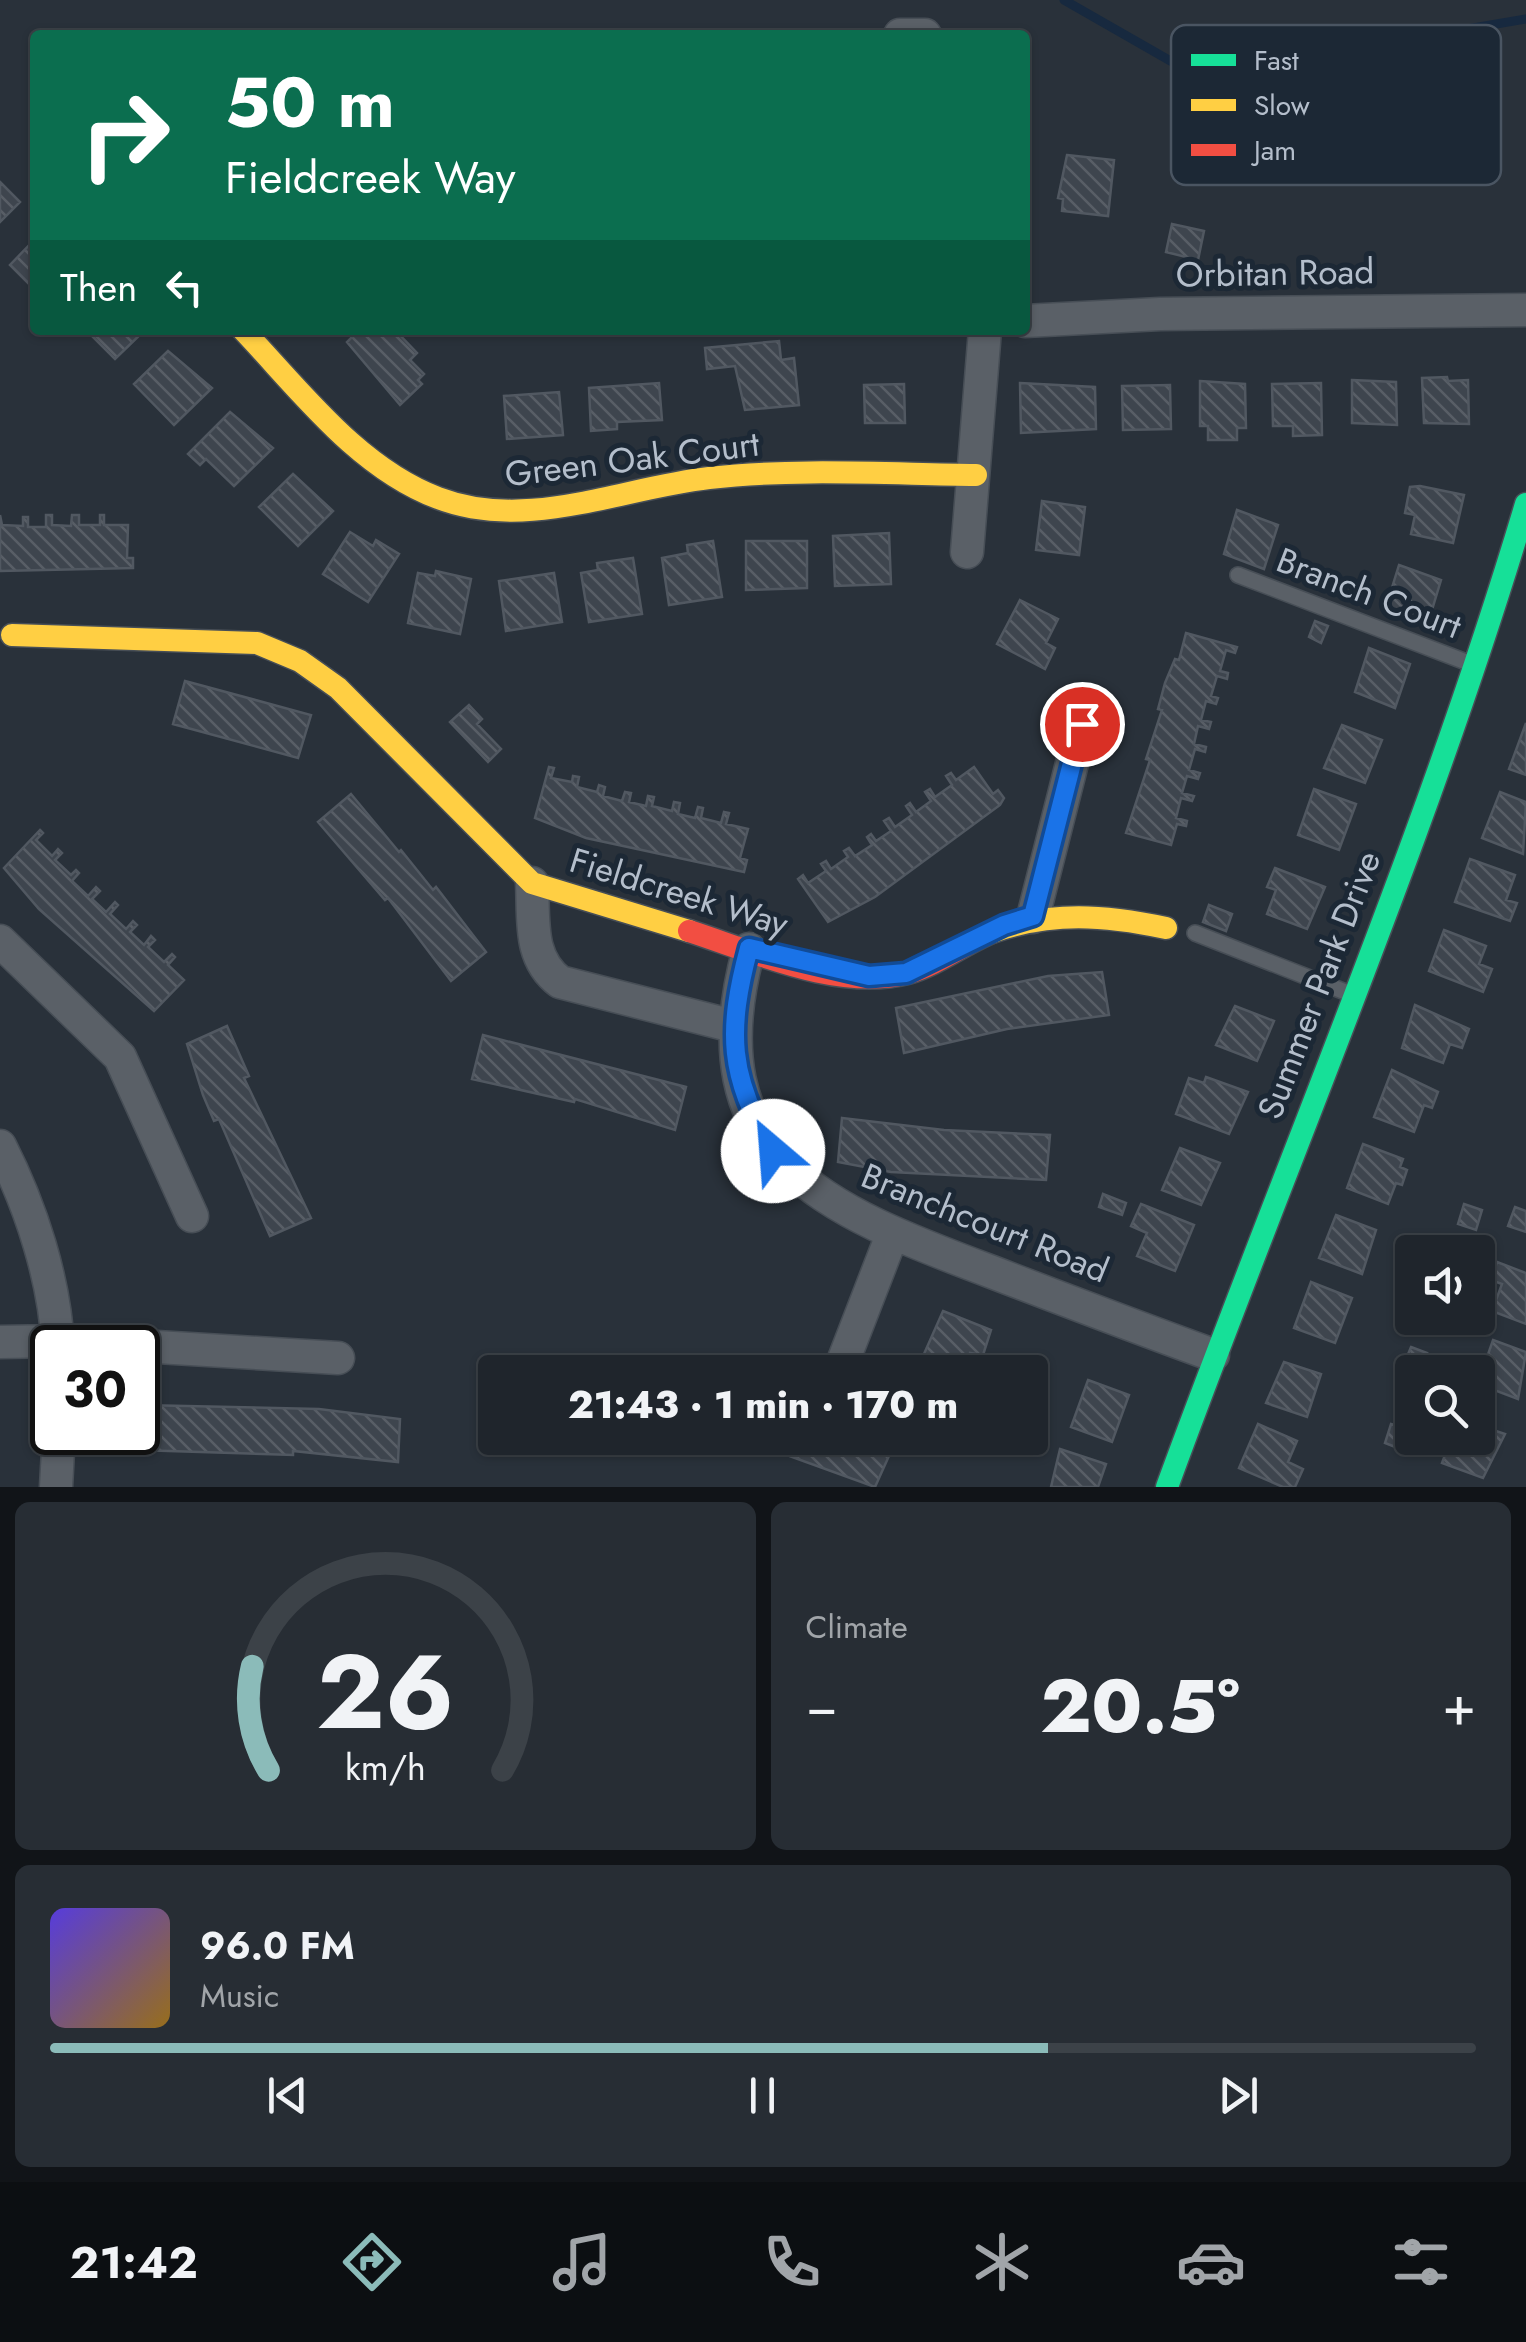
<!DOCTYPE html>
<meta charset="utf-8">
<style>
:root{--surface:#1f252c;--page:#272d34;--text:#f1f3f6;--muted:#a1a5a9;--line:#3c4248;--accent:#8bbbb9}
body{margin:0;font-family:Jost,sans-serif;background:var(--page);color:var(--text);height:100vh;display:flex;flex-direction:column;font-size:38px;white-space:nowrap}
*{box-sizing:border-box;margin:0}
p{font-size:32px;color:var(--muted)}
.icon{flex:none;width:55px;height:55px;fill:none;stroke:currentColor;stroke-width:2;stroke-linecap:round;stroke-linejoin:round}
.map{position:relative;height:1487px;overflow:hidden}
.details{display:flex;flex-direction:column;gap:15px;padding:15px;background:#111418;flex:1}
.details>*{flex:none}
.hud{position:absolute;left:30px;top:30px;width:1000px;height:305px;border-radius:10px;box-shadow:0 2px 8px #0004,0 0 0 2px var(--line);background:#0b6e4f;color:#fff;overflow:hidden}
.tools{position:absolute;left:1395px;top:1235px;display:grid;gap:20px}
.tools a{display:grid;place-items:center;width:100px;height:100px;border-radius:10px;background:var(--surface);box-shadow:0 2px 8px #0004,0 0 0 2px var(--line);font-size:50px}
.speed{position:absolute;left:30px;top:1325px;display:flex;gap:20px;font-size:50px;font-weight:700;text-align:center}
.speed>*{display:grid;place-content:center;width:130px;height:130px;border-radius:50%;background:var(--surface);box-shadow:0 2px 8px #0004,0 0 0 2px var(--line);line-height:1}
.speed .limit{border:5px solid #111;border-radius:15px;background:#fff;color:#111}
.pin{position:absolute;display:grid;place-items:center;width:85px;height:85px;color:#fff;margin:-42px;border:5px solid #fff;border-radius:50%;box-shadow:0 2px 10px #0007}
.me{position:absolute;width:110px;margin:-55px;rotate:333deg;stroke-linejoin:round;filter:drop-shadow(0 0 8px #0008)}
.turn{display:flex;align-items:center;gap:35px;height:210px;padding:0 30px;font-size:45px}
.turn .icon{width:130px;height:130px;stroke-width:2.5}
.turn b{display:block;font-size:70px;line-height:85px}
.then{display:flex;align-items:center;height:95px;padding:0 30px;background:#0003;gap:20px;font-size:38px}
.big{font-size:75px;font-weight:800;line-height:1.1}
.details .card{flex:1;display:flex;flex-direction:column;justify-content:center;gap:15px;min-width:0;padding:0 35px;border-radius:15px;background:var(--page)}
.details .dial{align-items:center;gap:0}
.dial svg{height:260px;overflow:visible;fill:none;stroke:var(--line);stroke-width:7;stroke-linecap:round;text-anchor:middle}
.dial text{fill:var(--text);stroke:none}
.song{display:flex;align-items:center;gap:30px}
.cover{width:120px;height:120px;border-radius:15px;background:linear-gradient(135deg,hsl(250 70% 55%),hsl(40 70% 35%))}
.played{height:10px;border-radius:5px;background:linear-gradient(90deg,var(--accent) 70%,var(--line) 70%)}
.keys{display:flex;justify-content:space-around;direction:ltr}
.heat{display:flex;justify-content:space-between;align-items:center;font-size:55px;direction:ltr}
.details .tiles{flex:1;display:grid;gap:15px;grid-template-columns:1fr 1fr}
.card:last-child{grid-column:span 2}
.trip{position:absolute;left:478px;top:1355px;width:570px;height:100px;border-radius:10px;background:var(--surface);box-shadow:0 2px 8px #0004,0 0 0 2px var(--line);font-weight:800;line-height:100px;text-align:center}
.tabs{display:flex;height:160px;justify-content:space-around;align-items:center;background:#0c0f12;color:var(--muted)}
.tabs .icon{width:70px;height:70px}
.tabs .on{color:var(--accent)}
.tabs b{font-size:45px;color:var(--text)}
.map>svg:first-child{display:block}
</style>
<div class="map">
<svg width="1526" height="1487" viewBox="0 0 1526 1487">
<defs>
<pattern id="building-back-hatch" width="6" height="6" patternUnits="userSpaceOnUse" patternTransform="scale(2.5)"><rect width="6" height="6" fill="#3e454e"/><path d="M-1 5l2 2M0 0l6 6M5-1l2 2" fill="none" stroke="#585e66"/></pattern>
</defs>
<rect width="100%" height="100%" fill="#29313a"/>
<g fill="none" stroke-linecap="round" stroke-linejoin="round">
<path stroke="#17293f" stroke-width="9" d="M 1064,0 L 1202,79 L 1320,70 L 1353,63 L 1420,37 L 1526,19"/>
</g>
<path fill="url(#building-back-hatch)" stroke="#515861" stroke-width="2.5" d="M 1067,155 L 1114,160 L 1108,216 L 1062,211 L 1063,199 L 1058,198 Z
M 0,182 L 20,202 L 0,222 Z
M 1172,224 L 1204,231 L 1198,260 L 1166,252 Z
M 35,239 L 35,290 L 10,265 Z
M 86,330 L 145,330 L 115,359 Z
M 359,330 L 395,330 L 417,353 L 410,360 L 424,374 L 418,380 L 422,384 L 400,405 L 347,342 Z
M 779,341 L 781,360 L 794,358 L 799,405 L 745,410 L 735,366 L 707,369 L 705,348 Z
M 168,351 L 212,388 L 174,425 L 134,384 Z
M 1447,377 L 1448,381 L 1468,380 L 1469,424 L 1424,423 L 1422,378 Z
M 1352,380 L 1396,382 L 1397,425 L 1352,423 Z
M 1200,381 L 1245,384 L 1246,428 L 1237,428 L 1237,440 L 1208,440 L 1208,426 L 1200,426 Z
M 659,383 L 662,420 L 617,422 L 617,429 L 591,431 L 589,388 Z
M 1020,383 L 1095,387 L 1096,429 L 1021,433 Z
M 1321,383 L 1322,435 L 1293,436 L 1293,426 L 1273,426 L 1272,384 Z
M 904,384 L 905,423 L 865,423 L 864,385 Z
M 1170,385 L 1171,429 L 1123,430 L 1122,386 Z
M 559,392 L 563,435 L 507,439 L 504,396 Z
M 230,412 L 273,448 L 234,486 L 206,459 L 200,465 L 188,454 Z
M 293,474 L 333,511 L 298,546 L 259,507 Z
M 1420,486 L 1464,495 L 1453,543 L 1411,534 L 1415,515 L 1405,513 L 1410,487 Z
M 1042,501 L 1085,507 L 1079,555 L 1036,550 Z
M 1237,510 L 1278,525 L 1264,569 L 1224,554 Z
M 0,515 L 2,525 L 23,526 L 23,517 L 28,517 L 28,527 L 46,527 L 46,515 L 52,515 L 52,525 L 71,526 L 72,515 L 79,515 L 79,525 L 100,525 L 100,515 L 104,515 L 104,525 L 128,525 L 127,558 L 133,558 L 133,568 L 0,571 Z
M 350,532 L 373,546 L 376,540 L 399,554 L 368,602 L 323,574 Z
M 889,533 L 891,584 L 835,586 L 833,536 Z
M 713,541 L 722,597 L 669,605 L 662,558 L 688,553 L 687,545 Z
M 746,541 L 807,541 L 807,588 L 746,590 Z
M 633,558 L 642,614 L 589,622 L 581,573 L 598,570 L 597,563 Z
M 1399,565 L 1441,580 L 1428,623 L 1386,607 Z
M 436,571 L 471,579 L 460,634 L 408,623 L 418,573 L 435,576 Z
M 554,573 L 562,622 L 506,631 L 499,581 Z
M 1020,600 L 1058,619 L 1046,643 L 1055,648 L 1045,669 L 997,644 Z
M 1315,621 L 1328,626 L 1321,643 L 1309,637 Z
M 1186,633 L 1237,647 L 1235,653 L 1226,650 L 1220,671 L 1228,673 L 1227,679 L 1217,676 L 1211,696 L 1218,698 L 1216,704 L 1206,701 L 1201,720 L 1211,722 L 1209,729 L 1198,726 L 1194,744 L 1206,747 L 1205,752 L 1195,749 L 1189,770 L 1200,773 L 1198,779 L 1187,776 L 1182,793 L 1194,796 L 1192,801 L 1181,798 L 1176,818 L 1187,821 L 1186,826 L 1177,824 L 1171,845 L 1126,833 L 1150,760 L 1146,759 L 1162,710 L 1158,709 L 1165,683 L 1175,659 L 1179,660 Z
M 1369,648 L 1410,664 L 1395,708 L 1355,692 Z
M 185,681 L 311,715 L 298,758 L 173,724 Z
M 469,705 L 482,719 L 477,724 L 501,749 L 488,762 L 450,722 Z
M 1526,723 L 1526,775 L 1509,769 Z
M 1342,725 L 1382,740 L 1365,783 L 1324,768 Z
M 549,767 L 554,768 L 551,778 L 572,782 L 573,776 L 579,777 L 577,787 L 597,792 L 599,785 L 605,787 L 603,796 L 622,801 L 625,792 L 631,793 L 629,802 L 646,806 L 648,796 L 654,797 L 652,806 L 672,811 L 674,802 L 680,803 L 678,814 L 695,818 L 698,807 L 703,808 L 701,818 L 721,823 L 724,812 L 729,813 L 726,824 L 748,829 L 740,858 L 747,860 L 744,872 L 586,838 L 535,818 Z
M 974,767 L 993,794 L 998,790 L 1004,798 L 1000,805 L 875,897 L 828,922 L 798,879 L 803,875 L 808,883 L 826,871 L 821,864 L 826,861 L 831,869 L 848,857 L 844,851 L 849,848 L 855,856 L 872,845 L 867,837 L 871,834 L 876,841 L 891,831 L 884,821 L 889,818 L 895,827 L 912,815 L 906,806 L 910,803 L 916,812 L 931,801 L 925,792 L 930,789 L 935,797 L 952,785 L 946,776 L 951,773 L 956,780 Z
M 1314,789 L 1356,804 L 1339,850 L 1298,835 Z
M 1500,792 L 1526,802 L 1523,854 L 1482,838 Z
M 351,794 L 399,852 L 401,850 L 433,890 L 436,887 L 486,952 L 451,981 L 388,898 L 385,900 L 318,822 Z
M 40,830 L 43,833 L 36,840 L 52,856 L 58,849 L 62,853 L 55,860 L 71,875 L 76,870 L 79,873 L 72,881 L 88,896 L 96,887 L 100,891 L 92,899 L 106,912 L 115,902 L 118,905 L 110,914 L 126,929 L 133,921 L 137,925 L 130,932 L 144,945 L 151,936 L 155,940 L 148,947 L 164,962 L 172,954 L 175,957 L 168,965 L 184,980 L 154,1011 L 39,909 L 4,868 Z
M 1470,859 L 1515,875 L 1506,900 L 1517,903 L 1510,921 L 1455,902 Z
M 1275,868 L 1325,887 L 1307,929 L 1267,914 L 1276,890 L 1267,887 Z
M 1209,905 L 1232,914 L 1226,931 L 1203,922 Z
M 1444,930 L 1486,946 L 1479,964 L 1492,969 L 1483,992 L 1429,971 Z
M 1102,972 L 1109,1015 L 1007,1029 L 904,1053 L 896,1008 L 1048,976 Z
M 1415,1005 L 1469,1029 L 1462,1048 L 1450,1044 L 1443,1063 L 1402,1048 Z
M 1235,1006 L 1274,1021 L 1257,1061 L 1216,1045 Z
M 227,1026 L 249,1076 L 244,1078 L 311,1218 L 270,1236 L 219,1119 L 214,1121 L 203,1095 L 187,1044 Z
M 483,1035 L 686,1087 L 675,1130 L 575,1099 L 574,1102 L 472,1079 Z
M 1392,1070 L 1438,1092 L 1432,1108 L 1424,1105 L 1414,1132 L 1374,1117 Z
M 1206,1077 L 1248,1092 L 1229,1134 L 1176,1114 L 1189,1078 L 1204,1083 Z
M 842,1118 L 944,1130 L 1050,1135 L 1046,1180 L 891,1172 L 838,1162 Z
M 1363,1144 L 1403,1159 L 1400,1167 L 1407,1170 L 1402,1185 L 1396,1183 L 1388,1204 L 1347,1188 Z
M 1180,1148 L 1220,1163 L 1201,1205 L 1162,1190 Z
M 1103,1194 L 1126,1203 L 1122,1215 L 1099,1207 Z
M 1141,1204 L 1194,1225 L 1175,1271 L 1137,1256 L 1147,1233 L 1131,1226 Z
M 1464,1204 L 1482,1210 L 1476,1230 L 1458,1224 Z
M 1515,1207 L 1526,1211 L 1526,1232 L 1508,1226 Z
M 1336,1215 L 1376,1230 L 1362,1274 L 1319,1258 Z
M 1497,1262 L 1526,1273 L 1526,1324 L 1492,1311 L 1502,1284 L 1491,1280 Z
M 1311,1282 L 1352,1298 L 1335,1343 L 1294,1328 Z
M 943,1311 L 991,1330 L 983,1355 L 970,1353 L 963,1372 L 916,1372 Z
M 1493,1340 L 1526,1352 L 1518,1399 L 1478,1384 L 1478,1372 L 1461,1372 L 1466,1359 L 1484,1366 Z
M 1411,1347 L 1427,1353 L 1419,1372 L 1412,1376 L 1401,1371 Z
M 1284,1362 L 1321,1374 L 1307,1417 L 1266,1403 Z
M 1088,1380 L 1129,1395 L 1112,1442 L 1071,1427 Z
M 140,1405 L 319,1409 L 400,1419 L 398,1462 L 293,1451 L 293,1455 L 138,1450 Z
M 1258,1424 L 1297,1441 L 1288,1462 L 1303,1469 L 1295,1487 L 1283,1487 L 1239,1468 Z
M 1391,1424 L 1405,1428 L 1398,1448 L 1385,1443 Z
M 1478,1425 L 1505,1434 L 1483,1478 L 1442,1463 L 1451,1439 L 1447,1438 L 1478,1438 Z
M 786,1438 L 869,1438 L 878,1443 L 880,1438 L 893,1447 L 875,1487 L 781,1453 Z
M 1060,1449 L 1106,1464 L 1098,1487 L 1051,1487 Z"/>
<g fill="none" stroke-linecap="round" stroke-linejoin="round">
<defs>
<path id="lane" d="M 1238,575 L 1474,665
M 1195,933 L 1353,995"/>
<path id="street" d="M 900,35 L 925,35
M 1025,321 L 1160,314 L 1526,310
M 967,552 L 985,330
M 532,883 C 534,920 528,958 560,982 L 733,1026
M 1033,917 L 1082,724
M 0,941 L 120,1057 L 192,1216
M 749,949 C 692,1158 826,1210 992,1272 C 1065,1300 1139,1328 1213,1355
M 0,1146 C 31,1207 55,1280 58,1348
M 0,1342 L 58,1341 L 338,1358
M 839,1372 L 892,1235
M 56,1487 L 59,1432"/>
<path id="fast" d="M 1167,1487 C 1287,1159 1426,839 1526,504"/>
<path id="slow" d="M 243,330 C 300,390 358,468 438,498 C 527,532 620,488 709,478 C 797,468 887,474 976,475
M 12,635 L 257,643 L 300,661 L 338,688 L 532,883 L 689,931
M 992,932 C 1052,911 1105,915 1166,928"/>
<path id="jam" d="M 689,931 C 754,952 839,991 908,973 C 937,965 965,943 992,932"/>
</defs>
<use href="#lane" stroke="#474e56" stroke-width="18"/>
<use href="#street" stroke="#474e56" stroke-width="35"/>
<use href="#fast" stroke="#474e56" stroke-width="25"/>
<use href="#slow" stroke="#474e56" stroke-width="25"/>
<use href="#jam" stroke="#474e56" stroke-width="25"/>
<use href="#lane" stroke="#5a6067" stroke-width="15"/>
<use href="#street" stroke="#5a6067" stroke-width="32"/>
<use href="#fast" stroke="#16e098" stroke-width="22"/>
<use href="#slow" stroke="#ffcf43" stroke-width="22"/>
<use href="#jam" stroke="#f24e42" stroke-width="22"/>
</g>
<g fill="none" stroke-linecap="round" stroke-linejoin="round">
<defs>
<path id="route" d="M 773,1151 C 728,1077 727,1030 749,948 L 869,976 L 906,973 L 1004,925 L 1033,916 L 1082,724"/>
</defs>
<use href="#route" stroke="#114b97" stroke-width="25"/>
<use href="#route" stroke="#1a73e8" stroke-width="18"/>
</g>
<g text-anchor="middle" stroke-width="10" stroke-linejoin="round" paint-order="stroke">
<g font-size="35" fill="#b4becb" stroke="#1c2835">
<text transform="translate(1275 273) rotate(-1)" y="12">Orbitan Road</text>
<text transform="translate(632 459) rotate(-7)" y="12">Green Oak Court</text>
<text transform="translate(1369 593) rotate(21)" y="12">Branch Court</text>
<text transform="translate(679 892) rotate(17)" y="12">Fieldcreek Way</text>
<text transform="translate(1319 985) rotate(-69)" y="12">Summer Park Drive</text>
<text transform="translate(985 1223) rotate(22)" y="12">Branchcourt Road</text>
</g>
</g>
<rect x="1171" y="25" width="330" height="160" rx="15" fill="#1c2835" stroke="#4a5562" stroke-width="2.5"/>
<rect x="1191" y="54" width="45" height="12" fill="#16e098"/>
<rect x="1191" y="99" width="45" height="12" fill="#ffcf43"/>
<rect x="1191" y="144" width="45" height="12" fill="#f24e42"/>
<g font-size="28" fill="#b4becb">
<text x="1254" y="70">Fast</text>
<text x="1254" y="115">Slow</text>
<text x="1254" y="160">Jam</text>
</g>
</svg>
<div class="tools">
<a><svg class="icon" aria-label="sound" viewBox="0 0 24 24"><path d="M4 9h4l5-4v14l-5-4H4zM17 9q2 3 0 6"/></svg></a>
<a><svg class="icon" aria-label="search" viewBox="0 0 24 24"><circle cx="10" cy="10" r="6"/><path d="M15 15l6 6"/></svg></a>
</div>
<div class="speed"><div class="limit">30</div></div>
<div class="pin" style="left:1082px;top:724px;background:#d93025"><svg class="icon" aria-label="arrive" viewBox="0 0 24 24"><path d="M6 21V4h12l-3 4 3 4H6"/></svg></div>
<svg class="me" style="left:773px;top:1151px" viewBox="-20 -20 40 40"><circle r="19" fill="#fff"/><path d="M0-13L10 11 0 6-10 11z" fill="#1a73e8"/></svg>
<div class="trip">21:43 · 1 min · 170 m</div>
<div class="hud">
<div class="turn"><svg class="icon" aria-label="right" viewBox="0 0 24 24"><path d="M7 20v-9h11M14 6l5 5-5 5"/></svg><div><b>50 m</b>Fieldcreek Way</div></div>
<div class="then">Then<svg class="icon" aria-label="left" viewBox="0 0 24 24"><path d="M17 20v-9H6M10 6l-5 5 5 5"/></svg></div>
</div>
</div>
<section class="details">
<div class="tiles">
<div class="card dial"><svg viewBox="0 0 100 80">
<path d="M14 69A42 42 0 1 1 86 69"/>
<path d="M14 69A42 42 0 0 1 9 37" stroke="#8bbbb9"/>
<text x="50" y="56" font-size="32" font-weight="700">26</text>
<text x="50" y="72" font-size="11">km/h</text>
</svg></div>
<div class="card"><p>Climate</p>
<div class="heat"><a>−</a><b class="big">20.5°</b><a>+</a></div>
</div>
<div class="card">
<div class="song"><i class="cover"></i><div><b>96.0 FM</b><p>Music</p></div></div>
<div class="played"></div>
<div class="keys"><svg class="icon" aria-label="previous" viewBox="0 0 24 24"><path d="M18 5L8 12l10 7zM5 5v14"/></svg><svg class="icon" aria-label="pause" viewBox="0 0 24 24"><path d="M8 5v14M16 5v14"/></svg><svg class="icon" aria-label="next" viewBox="0 0 24 24"><path d="M6 5l10 7-10 7zM19 5v14"/></svg></div>
</div>
</div>
</section>
<nav class="tabs">
<b>21:42</b>
<svg class="icon on" aria-label="directions" viewBox="0 0 24 24"><path d="M12 3l9 9-9 9-9-9zM9 14v-3h6M13 9l2 2-2 2"/></svg>
<svg class="icon" aria-label="music" viewBox="0 0 24 24"><path d="M9 18V5l10-2v13"/><circle cx="6" cy="18" r="3"/><circle cx="16" cy="16" r="3"/></svg>
<svg class="icon" aria-label="phone" viewBox="0 0 24 24"><path d="M5 4h4l2 5-3 2q2 4 5 5l2-3 5 2v4C11 20 4 13 5 4z"/></svg>
<svg class="icon" aria-label="climate" viewBox="0 0 24 24"><path d="M12 3v18M4 7l16 10M4 17L20 7"/></svg>
<svg class="icon" aria-label="car" viewBox="0 0 24 24"><path d="M5 17H2v-5l4-1 3-4h7l3 4 3 1v5h-3M9 17h6M6 11h13"/><circle cx="7" cy="17" r="2"/><circle cx="17" cy="17" r="2"/></svg>
<svg class="icon" aria-label="filters" viewBox="0 0 24 24"><path d="M4 7h16M4 17h16"/><circle cx="9" cy="7" r="2"/><circle cx="15" cy="17" r="2"/></svg>
</nav>
